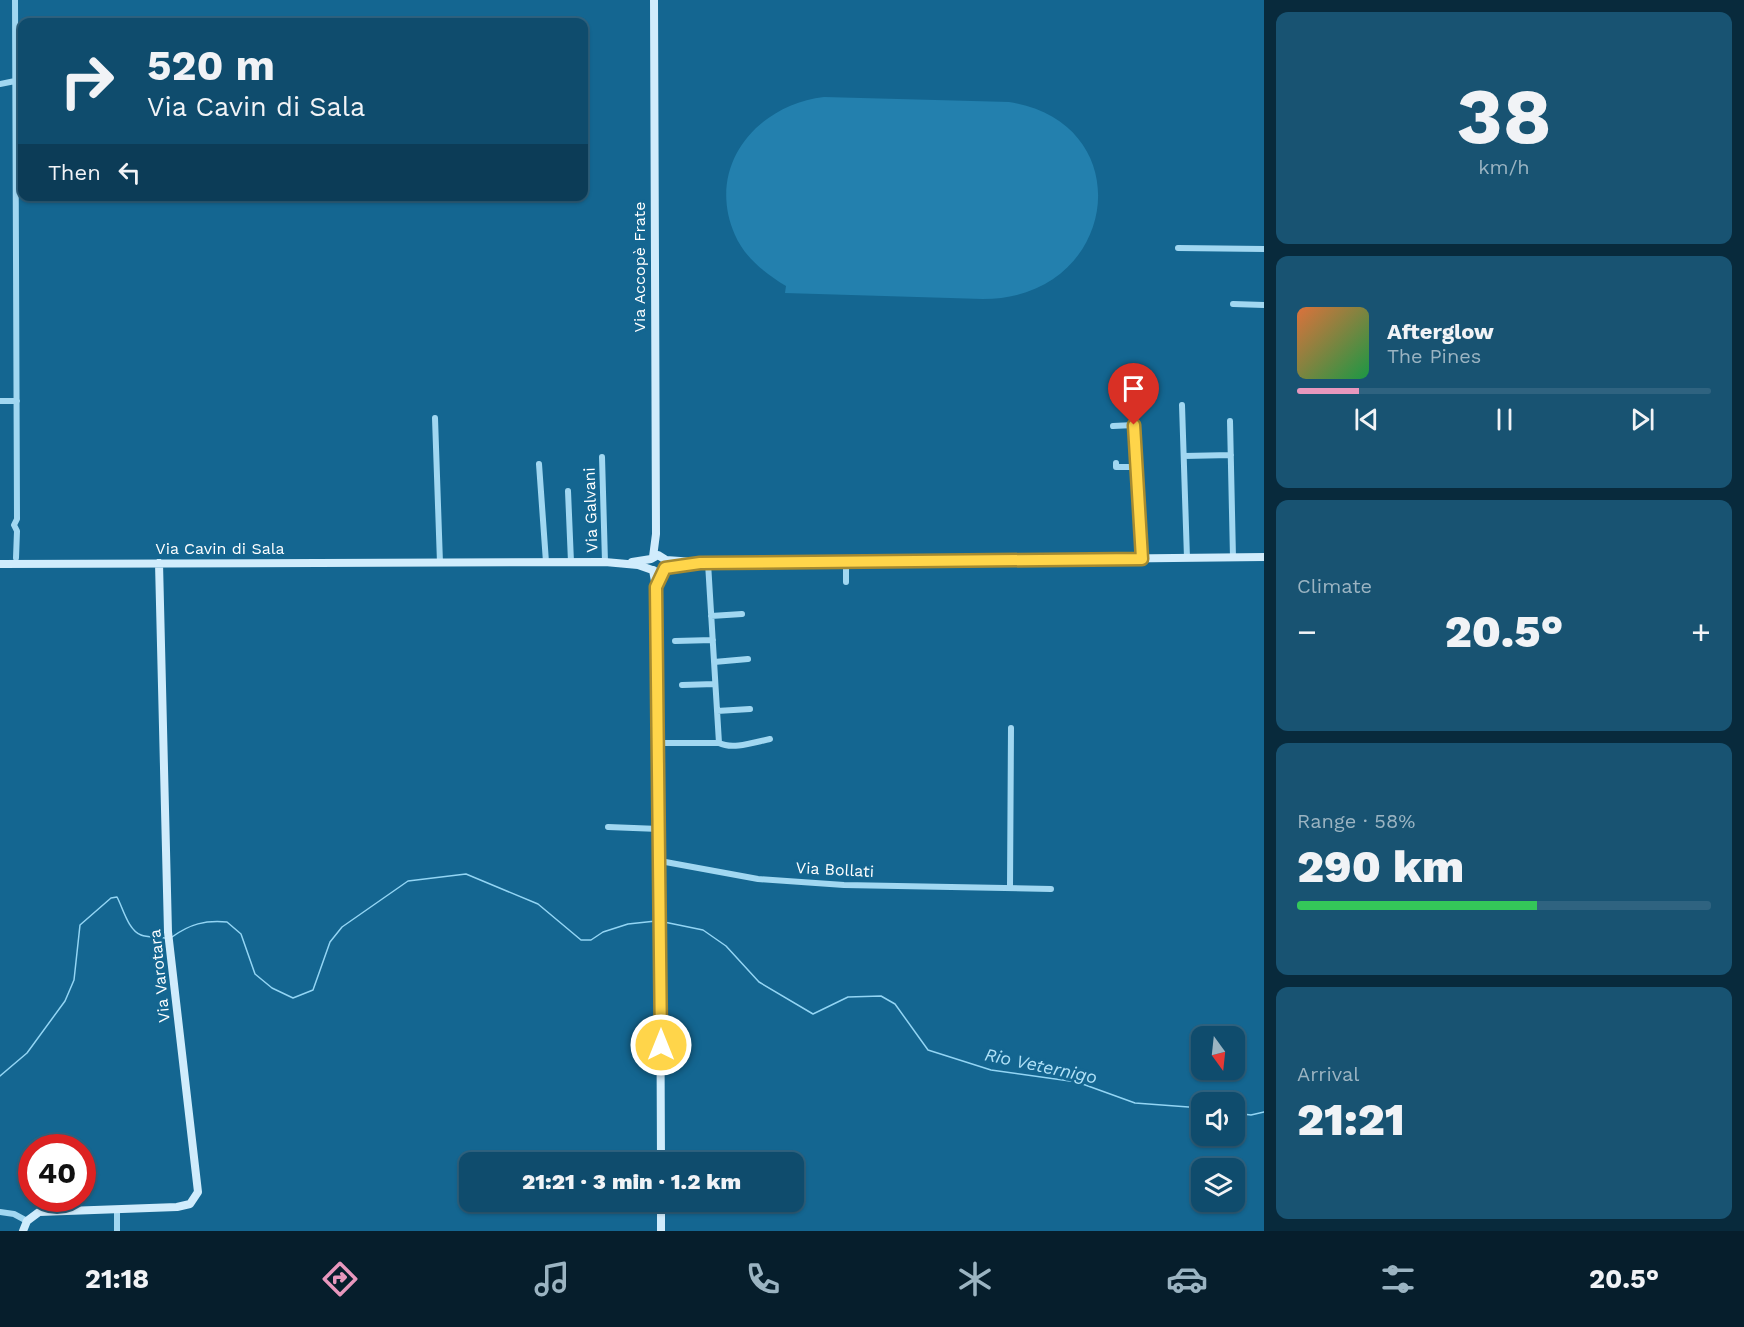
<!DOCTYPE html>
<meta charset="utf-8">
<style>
:root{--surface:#0f4c6d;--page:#185372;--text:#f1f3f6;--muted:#9bb4c2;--line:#2f6380;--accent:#e797bd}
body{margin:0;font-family:"Work Sans",sans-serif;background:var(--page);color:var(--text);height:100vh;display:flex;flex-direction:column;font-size:22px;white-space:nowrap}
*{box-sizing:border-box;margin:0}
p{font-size:20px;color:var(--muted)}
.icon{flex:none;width:33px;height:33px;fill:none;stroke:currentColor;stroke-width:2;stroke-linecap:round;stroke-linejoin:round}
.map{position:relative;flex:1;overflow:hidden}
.sheet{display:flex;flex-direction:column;gap:12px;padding:12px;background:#082a3c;width:480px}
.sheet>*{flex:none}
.banner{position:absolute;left:18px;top:18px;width:570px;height:183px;border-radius:12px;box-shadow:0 2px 4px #0004,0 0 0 2px var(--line);background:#0f4c6d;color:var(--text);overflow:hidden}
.needle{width:39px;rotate:165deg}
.tools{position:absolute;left:1191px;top:1026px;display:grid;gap:12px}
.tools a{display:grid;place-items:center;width:54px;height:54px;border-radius:12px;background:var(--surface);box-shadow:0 2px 4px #0004,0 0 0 2px var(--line);font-size:30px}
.speed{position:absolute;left:18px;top:1134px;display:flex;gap:12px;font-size:30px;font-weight:700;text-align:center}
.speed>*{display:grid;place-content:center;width:78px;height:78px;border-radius:50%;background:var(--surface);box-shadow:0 2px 4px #0004,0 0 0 2px var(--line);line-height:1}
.speed .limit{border:9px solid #d22;background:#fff;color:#111}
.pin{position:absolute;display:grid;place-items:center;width:51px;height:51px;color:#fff;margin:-62px -26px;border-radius:50% 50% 50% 0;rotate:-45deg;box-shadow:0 0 6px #0007}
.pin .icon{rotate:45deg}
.me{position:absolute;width:66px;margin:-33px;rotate:0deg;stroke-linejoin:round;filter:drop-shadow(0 0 4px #0008)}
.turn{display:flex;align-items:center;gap:21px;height:126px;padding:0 30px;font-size:27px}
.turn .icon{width:78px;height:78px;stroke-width:2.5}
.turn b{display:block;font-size:42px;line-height:51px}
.then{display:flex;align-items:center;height:57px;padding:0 30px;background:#0003;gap:12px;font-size:22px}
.big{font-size:45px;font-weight:800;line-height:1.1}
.sheet .widget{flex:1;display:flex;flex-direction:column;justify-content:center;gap:9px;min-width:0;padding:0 21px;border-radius:12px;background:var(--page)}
.sheet .dial{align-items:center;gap:0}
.dial b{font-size:78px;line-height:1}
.song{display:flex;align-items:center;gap:18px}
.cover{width:72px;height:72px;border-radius:9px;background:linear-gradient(135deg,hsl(20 70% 55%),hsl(140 70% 35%))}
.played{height:6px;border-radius:3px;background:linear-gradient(90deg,var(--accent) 15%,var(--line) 15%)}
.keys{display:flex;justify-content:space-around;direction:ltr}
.heat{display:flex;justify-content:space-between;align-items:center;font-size:33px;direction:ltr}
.charge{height:9px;border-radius:4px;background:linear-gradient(90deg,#34c759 58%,var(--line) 0)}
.trip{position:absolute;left:459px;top:1152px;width:345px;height:60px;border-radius:12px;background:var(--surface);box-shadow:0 2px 4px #0004,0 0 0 2px var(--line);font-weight:800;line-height:60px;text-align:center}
.dock{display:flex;height:96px;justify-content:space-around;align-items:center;background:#061e2c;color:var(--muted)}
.dock .icon{width:42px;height:42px}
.dock .selected{color:var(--accent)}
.dock b{font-size:27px;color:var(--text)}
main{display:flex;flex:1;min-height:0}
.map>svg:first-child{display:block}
</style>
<main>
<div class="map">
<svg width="1264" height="1231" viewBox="0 0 1264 1231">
<rect width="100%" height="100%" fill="#146691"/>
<path fill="#2380ae" d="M 824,97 L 1009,102 C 1143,123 1119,299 983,299 L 785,293 L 786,286 C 765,273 745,258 735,235 C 705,167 756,105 824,97 Z"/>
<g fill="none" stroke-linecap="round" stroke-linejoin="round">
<path stroke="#93d5f4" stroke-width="1.5" d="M 664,922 L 703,930 L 726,946 L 759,982 L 813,1014 L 848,997 L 881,996 L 895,1004 L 928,1050 L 991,1070 L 1077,1082 L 1135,1103 L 1202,1108
M 172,937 C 190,924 205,920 227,922 L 241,934 L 255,974 L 272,988 L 293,998 L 313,990 L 330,942 L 342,927 L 408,881 L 466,874 L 538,904 L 581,940 L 591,940 L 603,932 L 628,924 L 656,921
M 0,1076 L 27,1053 L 65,1001 L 74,980 L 80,925 L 111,898 L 117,897 C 123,908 128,930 141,935 C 148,938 157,936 165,938
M 1234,1113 L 1251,1115 L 1264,1112"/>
<path stroke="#a1d7f1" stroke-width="6" d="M 15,0 L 17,519 L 14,525 L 17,531 L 16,558
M 0,84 L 15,81
M 1178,248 L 1264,249
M 1233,304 L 1264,305
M 0,401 L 17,401
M 1182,405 L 1187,558
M 1133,407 L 1142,559
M 435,418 L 440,563
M 1230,421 L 1233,558
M 1113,426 L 1134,425
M 1184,456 L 1231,455
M 602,457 L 605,562
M 1116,463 L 1116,467 L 1136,467
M 539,464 L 546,562
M 568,491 L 571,562
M 846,561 L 846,582
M 711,616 L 742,614
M 675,641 L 713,640
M 714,662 L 748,659
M 682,685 L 715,684
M 717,711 L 750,709
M 658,743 L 719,743 L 708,563
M 719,743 C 733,750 755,742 770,739
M 608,827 L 659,829
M 660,861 L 758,879 L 844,885 L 1051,889
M 1010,888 L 1011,728
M 117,1209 L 117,1231
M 0,1212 L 14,1214 L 27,1221"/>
<path stroke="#d0ecfc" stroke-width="8" d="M 653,557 L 656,534 L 654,0
M 632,562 L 651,559 L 658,555 L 666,560 L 708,563 L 1264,557
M 0,564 L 605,562 L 638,565 L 658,572 L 665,568 L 700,563
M 653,570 L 656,587 L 660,927 L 661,1162
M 661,1202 L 661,1231
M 23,1231 L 27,1221 L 39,1212 L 177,1207 L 190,1204 L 198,1192 L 168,932 L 159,563"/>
</g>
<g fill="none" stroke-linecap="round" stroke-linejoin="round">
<defs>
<path id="route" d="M 661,1045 L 656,587 L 665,568 L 700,563 L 1142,559 L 1134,425"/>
</defs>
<use href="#route" stroke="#a68a30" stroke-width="15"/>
<use href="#route" stroke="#ffd54a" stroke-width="10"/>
</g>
<g text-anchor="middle" stroke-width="6" stroke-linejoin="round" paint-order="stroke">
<g font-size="16" fill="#fff" stroke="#146691">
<text transform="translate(639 267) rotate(-90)" y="6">Via Accopè Frate</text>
<text transform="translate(590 510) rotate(-92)" y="6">Via Galvani</text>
<text x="220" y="554">Via Cavin di Sala</text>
<text transform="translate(835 869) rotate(3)" y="6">Via Bollati</text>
<text transform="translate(159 976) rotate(-96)" y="6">Via Varotara</text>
</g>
<g font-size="18" font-style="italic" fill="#b1e2f8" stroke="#146691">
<text transform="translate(1041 1066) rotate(12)" y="6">Rio Veternigo</text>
</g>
</g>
</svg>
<div class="tools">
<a><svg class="needle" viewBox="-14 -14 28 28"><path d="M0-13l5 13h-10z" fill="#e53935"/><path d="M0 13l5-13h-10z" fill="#9bb4c2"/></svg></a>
<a><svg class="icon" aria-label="sound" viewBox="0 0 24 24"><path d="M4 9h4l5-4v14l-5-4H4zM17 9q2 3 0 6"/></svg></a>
<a><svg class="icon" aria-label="layers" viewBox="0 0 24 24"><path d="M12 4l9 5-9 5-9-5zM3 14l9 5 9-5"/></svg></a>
</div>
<div class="speed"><div class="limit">40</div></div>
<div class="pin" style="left:1134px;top:425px;background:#d93025"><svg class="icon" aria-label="arrive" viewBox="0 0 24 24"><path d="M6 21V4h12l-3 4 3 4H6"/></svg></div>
<svg class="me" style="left:661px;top:1045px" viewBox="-20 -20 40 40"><circle r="17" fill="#ffd54a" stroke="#fff" stroke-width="3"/><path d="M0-11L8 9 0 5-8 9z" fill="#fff"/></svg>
<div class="trip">21:21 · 3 min · 1.2 km</div>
<div class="banner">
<div class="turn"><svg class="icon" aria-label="right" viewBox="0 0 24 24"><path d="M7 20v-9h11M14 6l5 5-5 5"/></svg><div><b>520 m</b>Via Cavin di Sala</div></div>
<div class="then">Then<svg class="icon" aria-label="left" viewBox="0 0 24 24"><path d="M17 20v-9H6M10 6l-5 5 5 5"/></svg></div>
</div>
</div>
<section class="sheet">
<div class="widget dial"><b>38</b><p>km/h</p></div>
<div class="widget">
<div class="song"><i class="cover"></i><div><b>Afterglow</b><p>The Pines</p></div></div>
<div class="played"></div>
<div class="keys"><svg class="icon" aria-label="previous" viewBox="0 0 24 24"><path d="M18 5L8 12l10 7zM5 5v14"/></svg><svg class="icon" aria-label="pause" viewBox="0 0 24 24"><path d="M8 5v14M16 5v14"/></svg><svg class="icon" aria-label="next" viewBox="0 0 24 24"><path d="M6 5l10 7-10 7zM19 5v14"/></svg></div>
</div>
<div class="widget"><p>Climate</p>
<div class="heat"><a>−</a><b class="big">20.5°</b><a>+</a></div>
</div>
<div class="widget"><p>Range · 58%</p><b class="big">290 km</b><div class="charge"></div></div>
<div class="widget"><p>Arrival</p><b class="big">21:21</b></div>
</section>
</main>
<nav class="dock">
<b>21:18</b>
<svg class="icon selected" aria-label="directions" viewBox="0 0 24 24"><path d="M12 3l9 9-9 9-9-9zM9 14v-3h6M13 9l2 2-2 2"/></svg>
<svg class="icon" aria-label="music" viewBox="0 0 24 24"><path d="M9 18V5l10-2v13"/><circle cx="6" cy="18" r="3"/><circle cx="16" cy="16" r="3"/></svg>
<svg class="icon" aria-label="phone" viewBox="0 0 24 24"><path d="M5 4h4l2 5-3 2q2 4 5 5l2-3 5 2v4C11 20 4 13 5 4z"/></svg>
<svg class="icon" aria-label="climate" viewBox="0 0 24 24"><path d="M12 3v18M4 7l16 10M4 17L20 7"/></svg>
<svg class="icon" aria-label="car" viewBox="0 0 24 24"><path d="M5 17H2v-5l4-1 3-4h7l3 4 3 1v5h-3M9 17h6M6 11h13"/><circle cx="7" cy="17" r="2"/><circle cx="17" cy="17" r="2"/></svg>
<svg class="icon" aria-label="filters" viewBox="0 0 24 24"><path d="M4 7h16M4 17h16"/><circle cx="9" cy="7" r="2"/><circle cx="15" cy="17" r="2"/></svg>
<b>20.5°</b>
</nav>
